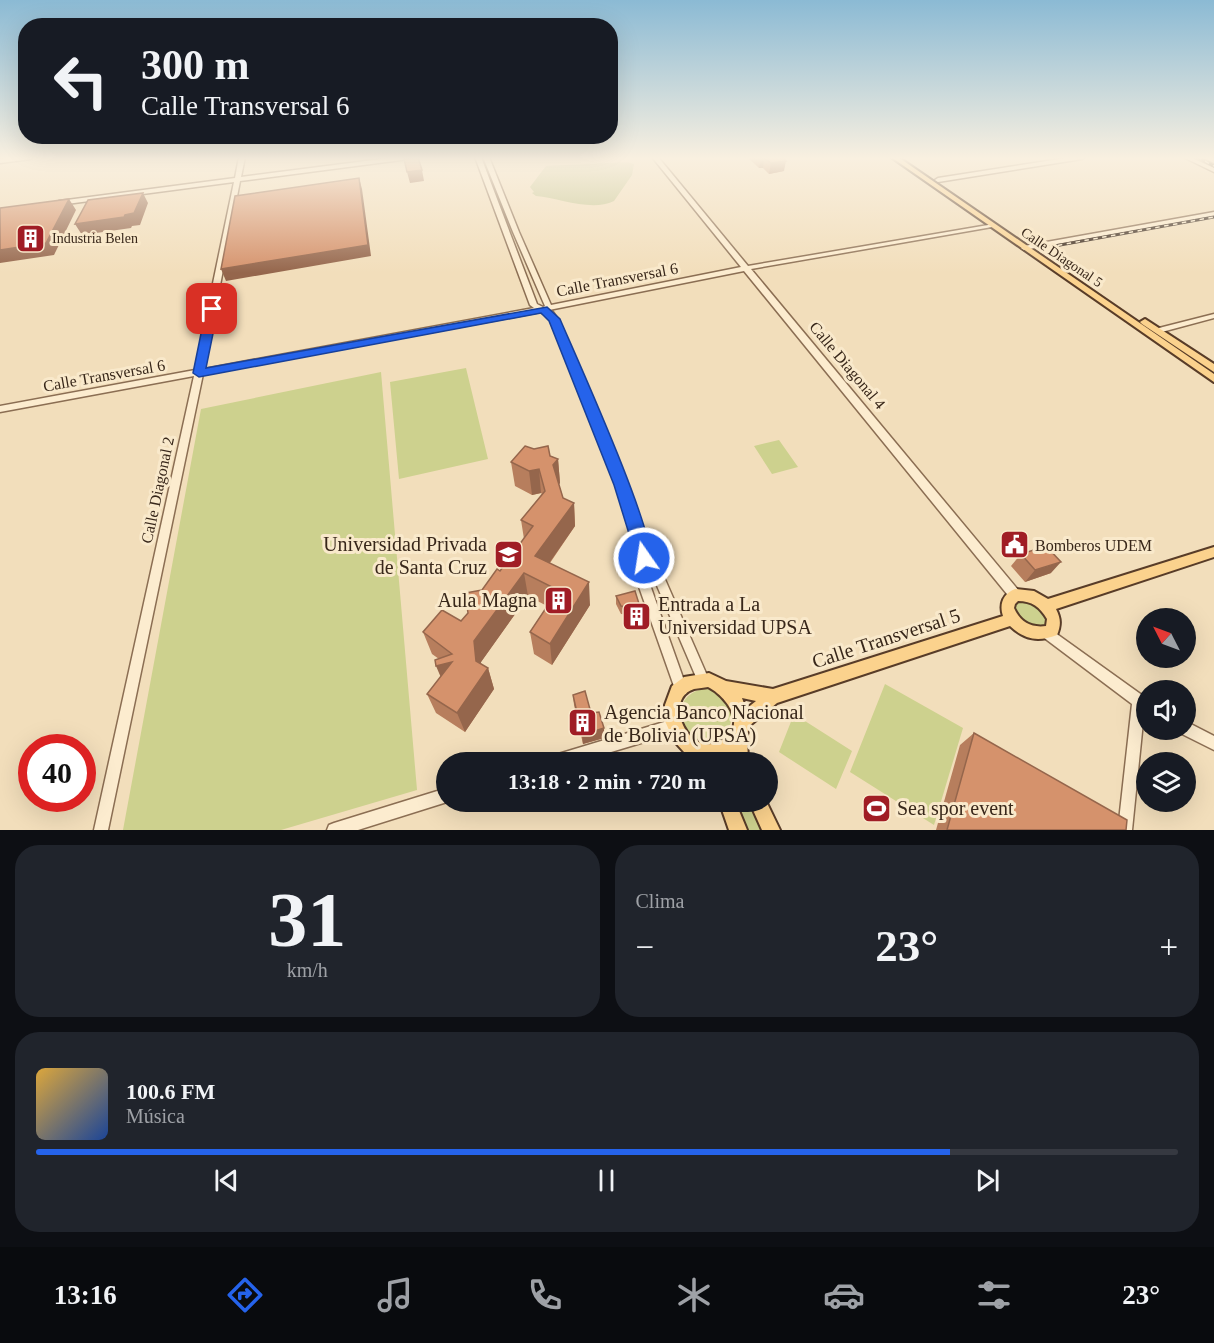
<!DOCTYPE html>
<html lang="es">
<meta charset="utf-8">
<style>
:root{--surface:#171b24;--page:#20242c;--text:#f1f3f6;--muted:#9ea1a6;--line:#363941;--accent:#2563eb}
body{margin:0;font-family:"Times New Roman",serif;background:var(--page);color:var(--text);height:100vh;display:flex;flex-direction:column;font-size:22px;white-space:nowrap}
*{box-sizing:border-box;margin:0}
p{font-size:20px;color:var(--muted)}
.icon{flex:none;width:33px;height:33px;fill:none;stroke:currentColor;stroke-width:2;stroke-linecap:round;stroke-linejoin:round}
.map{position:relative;height:830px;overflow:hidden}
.drawer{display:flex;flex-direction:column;gap:15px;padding:15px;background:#0d0f14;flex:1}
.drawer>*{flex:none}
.hud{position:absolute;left:18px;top:18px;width:600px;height:126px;border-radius:24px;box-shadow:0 6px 24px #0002;background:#171b24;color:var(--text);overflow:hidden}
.needle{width:39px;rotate:312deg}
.controls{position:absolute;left:1136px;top:608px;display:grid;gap:12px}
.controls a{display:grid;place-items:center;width:60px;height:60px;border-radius:50%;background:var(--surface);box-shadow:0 6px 24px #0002;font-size:30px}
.speed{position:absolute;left:18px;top:734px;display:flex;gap:12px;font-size:30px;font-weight:700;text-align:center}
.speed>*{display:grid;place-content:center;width:78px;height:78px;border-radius:50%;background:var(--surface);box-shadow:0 6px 24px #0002;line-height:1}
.speed .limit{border:9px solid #d22;background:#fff;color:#111}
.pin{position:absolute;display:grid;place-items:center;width:51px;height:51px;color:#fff;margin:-26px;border-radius:12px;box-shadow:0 3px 9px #0006}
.me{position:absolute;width:66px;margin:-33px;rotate:347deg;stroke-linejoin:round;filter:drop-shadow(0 0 4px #0008)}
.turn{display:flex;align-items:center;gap:21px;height:126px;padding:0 24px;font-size:27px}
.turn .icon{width:78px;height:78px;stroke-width:2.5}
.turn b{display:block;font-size:42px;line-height:51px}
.big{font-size:45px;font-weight:600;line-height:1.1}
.drawer .card{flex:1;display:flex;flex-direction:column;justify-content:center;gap:9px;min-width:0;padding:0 21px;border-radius:24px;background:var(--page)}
.drawer .dial{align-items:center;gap:0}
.dial b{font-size:78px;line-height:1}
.song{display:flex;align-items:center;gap:18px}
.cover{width:72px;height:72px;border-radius:9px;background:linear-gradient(135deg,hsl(40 70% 55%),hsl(220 70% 35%))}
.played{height:6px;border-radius:3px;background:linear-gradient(90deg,var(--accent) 80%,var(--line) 80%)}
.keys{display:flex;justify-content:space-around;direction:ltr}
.heat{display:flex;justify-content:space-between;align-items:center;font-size:33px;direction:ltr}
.drawer .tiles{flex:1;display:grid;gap:15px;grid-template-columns:1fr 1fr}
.card:last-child{grid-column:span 2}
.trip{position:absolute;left:436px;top:752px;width:342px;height:60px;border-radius:30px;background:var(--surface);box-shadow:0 6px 24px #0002;font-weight:600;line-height:60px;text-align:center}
.tabs{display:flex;height:96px;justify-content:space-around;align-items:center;background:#090b0e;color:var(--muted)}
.tabs .icon{width:42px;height:42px}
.tabs .selected{color:var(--accent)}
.tabs b{font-size:27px;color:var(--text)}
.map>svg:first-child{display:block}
</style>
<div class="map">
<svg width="1214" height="830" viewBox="0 0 1214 830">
<rect width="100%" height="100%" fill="#f2debb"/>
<path fill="#cdd18e" d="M 466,368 L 488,459 L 399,479 L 390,382 Z
M 381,372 L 417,790 L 281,830 L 123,830 L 201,409 Z
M 779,440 L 798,467 L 772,474 L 754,446 Z
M 1019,600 C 1032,600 1039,607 1046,616 L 1045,627 L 1028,627 L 1013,612 L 1014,603 Z
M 885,684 L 963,728 L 934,825 L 850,772 Z
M680 715a26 26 0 1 1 52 0a26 26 0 1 1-52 0Z
M 794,714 L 852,751 L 836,789 L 779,752 Z
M 735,801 L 749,801 L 762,830 L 747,830 Z"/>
<path fill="#c1c48f" d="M 627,162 L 634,164 L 632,175 L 614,201 C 591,212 560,198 536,196 L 532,193 L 534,192 L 530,187 L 546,166 Z"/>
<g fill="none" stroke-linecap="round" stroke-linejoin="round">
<defs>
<path id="minor" d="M 19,157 L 34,157 L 31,159 L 0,163 L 0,159 Z
M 239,157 L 245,157 L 241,177 L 397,157 L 412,157 L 409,159 L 240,181 L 204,369 L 534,308 L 530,305 L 475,157 L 481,157 L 537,304 L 543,307 L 545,306 L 513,232 L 483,157 L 489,157 L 519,232 L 551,305 L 741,267 L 652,157 L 658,157 L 748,266 L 994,224 L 994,226 L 992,227 L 751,269 L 1019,591 L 1021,595 L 1019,599 L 1015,600 L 1011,599 L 744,271 L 549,310 L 553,312 L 558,319 L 627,485 L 644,535 L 649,555 L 657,561 L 709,680 L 707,684 L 703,686 L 699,684 L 649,567 L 645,565 L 644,568 L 687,689 L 686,694 L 681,695 L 676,694 L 675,689 L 632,567 L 638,557 L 634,535 L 617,485 L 550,319 L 547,316 L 540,312 L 203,374 L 108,830 L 94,830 L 194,376 L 0,412 L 0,406 L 195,370 L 234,182 L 59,205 L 56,203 L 59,201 L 235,178 Z
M 1073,157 L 1085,157 L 1082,159 L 938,182 L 935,180 L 938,178 Z
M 1183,157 L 1190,157 L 1214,168 L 1214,172 Z
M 1202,157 L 1209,157 L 1214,159 L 1214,163 Z
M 1214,212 L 1214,216 L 1024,250 L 1021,248 L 1024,246 Z
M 1214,314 L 1214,318 L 1158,333 L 1154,331 L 1155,329 Z
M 1047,627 L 1146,698 L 1146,712 L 1144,712 L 1132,830 L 1118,830 L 1132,704 L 1043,637 L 1041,633 L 1043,629 Z
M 674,719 L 679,721 L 681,726 L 679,731 L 674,733 L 578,762 L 548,762 L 550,757 L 555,755 Z
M 1185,721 L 1214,736 L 1214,750 L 1180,733 L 1179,729 L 1185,729 Z
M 447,788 L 447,801 L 450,801 L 447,802 L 358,830 L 327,830 L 329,825 L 334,823 Z"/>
<path id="major" d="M 891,157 L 898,157 L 1214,374 L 1214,382 Z
M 1145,319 L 1214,364 L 1214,372 L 1142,324 L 1140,322 Z
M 1214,547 L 1214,557 L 1056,609 C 1061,619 1061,625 1057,635 C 1038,642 1025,640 1010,626 L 777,703 L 749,726 L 747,735 L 748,762 L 732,762 L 732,753 L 722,758 L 704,760 L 684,752 L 674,741 L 665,721 L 665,705 L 672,686 L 684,677 L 709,673 L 726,681 L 773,689 L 1003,616 C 999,604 1003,594 1015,589 L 1034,591 L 1048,599 ZM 1018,601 C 1032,601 1040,607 1047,619 L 1046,626 C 1031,628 1020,622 1014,608 L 1015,604 ZM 708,687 C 726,696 747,724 724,739 C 690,763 661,699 694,689 C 699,688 704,688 708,687 ZM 742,698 L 756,701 L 746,709 Z
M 719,801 L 735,801 L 747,830 L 729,830 Z
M 749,801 L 766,801 L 780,830 L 762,830 Z"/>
</defs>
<use href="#minor" stroke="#8b6e53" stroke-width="3"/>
<use href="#major" stroke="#583c28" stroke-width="4"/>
<use href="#minor" fill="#fceccf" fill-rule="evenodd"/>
<use href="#major" fill="#fbd28d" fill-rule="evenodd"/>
<defs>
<path id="rail" d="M 1197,157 L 1214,166
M 1049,247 L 1214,217"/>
</defs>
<use href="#rail" stroke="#38271a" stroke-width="3"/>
<use href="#rail" stroke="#f9e9cb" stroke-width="1.5" stroke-dasharray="4.5" stroke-linecap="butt"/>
</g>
<path fill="#b77e5d" d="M 747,157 L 782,157 L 784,171 L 769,174 L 763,168 L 759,168 Z
M 534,449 L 558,459 L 560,483 L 559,484 L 563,498 L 574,503 L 575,526 L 550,563 L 590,605 L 552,665 L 534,654 L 530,632 L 547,606 L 528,596 L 481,662 L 481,664 L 488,668 L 494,689 L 465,732 L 436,713 L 427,694 L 441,676 L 439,659 L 432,654 L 423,632 L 461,621 L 468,613 L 482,590 L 500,571 L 524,539 L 521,520 L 542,494 L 541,493 L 532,495 L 515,486 L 511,462 Z
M 1021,554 L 1051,573 L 1025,582 L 1011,566 Z
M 616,596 L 641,610 L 641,617 L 633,619 L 632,615 L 621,614 L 616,604 Z
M 573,695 L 591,713 L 604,738 L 583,744 L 574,705 Z
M 974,733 L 1126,830 L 936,830 L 960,745 Z"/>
<path fill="#95664c" d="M 761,158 L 764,158 L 763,168 L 759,168 Z
M 786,161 L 784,171 L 769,174 L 771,163 Z
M 422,170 L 424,181 L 410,183 L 407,172 Z
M 359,178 L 362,189 L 371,256 L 226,281 L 221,269 Z
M 143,193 L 148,203 L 140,225 L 132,226 L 131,228 L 82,235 L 75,224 L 125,215 Z
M 69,199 L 76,210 L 54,255 L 0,263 L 0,250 Z
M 558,459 L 560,483 L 555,489 L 553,465 Z
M 539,469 L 541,493 L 532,495 L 529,471 Z
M 574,503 L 575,526 L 538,579 L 535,556 Z
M 1061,562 L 1051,573 L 1025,582 L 1035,570 Z
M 524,573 L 528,596 L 481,662 L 482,677 L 488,668 L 494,689 L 465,732 L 457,713 L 476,661 L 474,641 Z
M 589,582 L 590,605 L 552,665 L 550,644 Z
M 641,610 L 641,617 L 633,619 L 634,612 Z
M 452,662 L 445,687 L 436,666 Z
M 604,728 L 604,738 L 583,744 L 582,735 Z"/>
<path fill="#d5926c" stroke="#95664c" stroke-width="1.5" d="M 418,157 L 422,170 L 407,172 L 404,159 Z
M 760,157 L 782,157 L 786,161 L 771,163 L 764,158 L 761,158 Z
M 359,178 L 368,245 L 221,269 L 235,196 Z
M 143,193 L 134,213 L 125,215 L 124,217 L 75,224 L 88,200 Z
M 69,199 L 46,243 L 0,250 L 0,208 Z
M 525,446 L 534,449 L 548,446 L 550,456 L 558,459 L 553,465 L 563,498 L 574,503 L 535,556 L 589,582 L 550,644 L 530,632 L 558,590 L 524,573 L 474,641 L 476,661 L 488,668 L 457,713 L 427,694 L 452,662 L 436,666 L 435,660 L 452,654 L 423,632 L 442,610 L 461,621 L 468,613 L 465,593 L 482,590 L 497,569 L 500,571 L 533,526 L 521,520 L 545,491 L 539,469 L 529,471 L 511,462 Z
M 1046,546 L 1061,562 L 1035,570 L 1021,554 Z
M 635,591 L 641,610 L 634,612 L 632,607 L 621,606 L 616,596 Z
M 585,691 L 591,713 L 599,712 L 604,728 L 582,735 L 573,695 Z
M 974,733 L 1127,820 L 1126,830 L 947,830 Z"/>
<linearGradient id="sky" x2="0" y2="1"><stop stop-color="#8bbad4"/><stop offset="0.58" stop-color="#f9f0e0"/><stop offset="1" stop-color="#f9f0e0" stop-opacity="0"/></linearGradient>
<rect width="1214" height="273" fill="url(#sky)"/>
<path fill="#2563eb" stroke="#184099" stroke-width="1.5" d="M 212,305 L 218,309 L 206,368 L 547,307 L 560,319 C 574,352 660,541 650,563 L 644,565 L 638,563 L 614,485 L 549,321 L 541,313 L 199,377 L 193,373 L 206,309 Z"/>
<defs>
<symbol id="building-square" viewBox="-11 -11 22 22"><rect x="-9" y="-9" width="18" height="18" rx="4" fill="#a01d25" stroke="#f9e9cb"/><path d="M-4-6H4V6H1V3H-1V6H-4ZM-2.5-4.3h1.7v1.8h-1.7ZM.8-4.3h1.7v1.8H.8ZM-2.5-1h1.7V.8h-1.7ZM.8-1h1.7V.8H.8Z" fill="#fff"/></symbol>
<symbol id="civic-square" viewBox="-11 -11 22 22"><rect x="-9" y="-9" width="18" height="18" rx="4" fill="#a01d25" stroke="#f9e9cb"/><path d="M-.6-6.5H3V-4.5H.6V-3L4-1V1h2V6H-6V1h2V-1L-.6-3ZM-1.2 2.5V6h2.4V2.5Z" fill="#fff"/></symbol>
<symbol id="university-square" viewBox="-11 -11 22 22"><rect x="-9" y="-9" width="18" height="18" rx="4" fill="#a01d25" stroke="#f9e9cb"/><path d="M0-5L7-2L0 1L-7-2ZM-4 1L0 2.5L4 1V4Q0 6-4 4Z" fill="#fff"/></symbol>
<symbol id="stadium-square" viewBox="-11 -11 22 22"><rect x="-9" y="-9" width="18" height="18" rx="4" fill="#a01d25" stroke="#f9e9cb"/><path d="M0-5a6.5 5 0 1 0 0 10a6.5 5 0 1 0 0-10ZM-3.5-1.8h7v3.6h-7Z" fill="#fff"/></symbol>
</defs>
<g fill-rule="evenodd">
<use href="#building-square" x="14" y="222" width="33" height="33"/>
<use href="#civic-square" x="998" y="528" width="33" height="33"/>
<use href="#university-square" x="492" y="538" width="33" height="33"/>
<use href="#building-square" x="542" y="584" width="33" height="33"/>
<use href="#building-square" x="620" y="600" width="33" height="33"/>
<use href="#building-square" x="566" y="706" width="33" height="33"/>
<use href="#stadium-square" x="860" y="792" width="33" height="33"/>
</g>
<g text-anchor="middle" stroke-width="6" stroke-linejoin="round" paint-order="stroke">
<g font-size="14" fill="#38271a" stroke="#f9e9cb" text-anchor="start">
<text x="52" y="243">Industria Belen</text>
</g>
<g font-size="14" fill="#38271a" stroke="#f9e9cb">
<text transform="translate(1062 257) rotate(34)" y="5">Calle Diagonal 5</text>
</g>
<g font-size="16" fill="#38271a" stroke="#f9e9cb">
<text transform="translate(617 279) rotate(-11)" y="6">Calle Transversal 6</text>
<text transform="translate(848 365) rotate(50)" y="6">Calle Diagonal 4</text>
<text transform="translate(104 375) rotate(-10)" y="6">Calle Transversal 6</text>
<text transform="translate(157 490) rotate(-78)" y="6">Calle Diagonal 2</text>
</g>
<g font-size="16" fill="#38271a" stroke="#f9e9cb" text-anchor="start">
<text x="1035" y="551">Bomberos UDEM</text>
</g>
<g font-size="20" fill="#38271a" stroke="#f9e9cb" text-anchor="start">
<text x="487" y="551" text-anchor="end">Universidad Privada<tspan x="487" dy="23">de Santa Cruz</tspan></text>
<text x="537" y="607" text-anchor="end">Aula Magna</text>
<text x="658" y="611">Entrada a La<tspan x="658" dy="23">Universidad UPSA</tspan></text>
<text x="604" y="719">Agencia Banco Nacional<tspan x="604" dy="23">de Bolivia (UPSA)</tspan></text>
<text x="897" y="815">Sea spor event</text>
</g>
<g font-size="20" fill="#38271a" stroke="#f9e9cb">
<text transform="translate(886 638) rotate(-18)" y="7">Calle Transversal 5</text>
</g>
</g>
</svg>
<div class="controls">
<a><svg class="needle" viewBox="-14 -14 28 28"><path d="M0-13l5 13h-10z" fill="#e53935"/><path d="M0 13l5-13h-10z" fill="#9ea1a6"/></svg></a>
<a><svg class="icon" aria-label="sound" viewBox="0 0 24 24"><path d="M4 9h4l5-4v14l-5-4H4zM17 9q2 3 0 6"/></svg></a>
<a><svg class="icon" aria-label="layers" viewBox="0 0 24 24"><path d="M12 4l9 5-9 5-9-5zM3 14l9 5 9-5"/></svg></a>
</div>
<div class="speed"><div class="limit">40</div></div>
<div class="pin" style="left:212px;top:309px;background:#d93025"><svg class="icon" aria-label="arrive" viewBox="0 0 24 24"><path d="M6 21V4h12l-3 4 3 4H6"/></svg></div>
<svg class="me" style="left:644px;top:558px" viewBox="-20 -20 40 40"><circle r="17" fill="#2563eb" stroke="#fff" stroke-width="3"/><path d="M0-11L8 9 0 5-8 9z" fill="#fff"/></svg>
<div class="trip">13:18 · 2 min · 720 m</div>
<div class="hud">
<div class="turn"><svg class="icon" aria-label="left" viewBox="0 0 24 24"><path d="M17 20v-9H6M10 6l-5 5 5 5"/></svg><div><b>300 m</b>Calle Transversal 6</div></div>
</div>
</div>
<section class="drawer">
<div class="tiles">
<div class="card dial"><b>31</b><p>km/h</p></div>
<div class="card"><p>Clima</p>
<div class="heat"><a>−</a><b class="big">23°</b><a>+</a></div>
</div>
<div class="card">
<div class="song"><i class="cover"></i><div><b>100.6 FM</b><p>Música</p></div></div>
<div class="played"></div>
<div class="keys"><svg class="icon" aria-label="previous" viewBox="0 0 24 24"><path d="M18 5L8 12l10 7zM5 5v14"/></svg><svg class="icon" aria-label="pause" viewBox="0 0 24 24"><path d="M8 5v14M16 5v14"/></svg><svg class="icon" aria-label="next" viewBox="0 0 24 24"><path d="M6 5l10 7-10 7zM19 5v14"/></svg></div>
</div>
</div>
</section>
<nav class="tabs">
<b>13:16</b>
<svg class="icon selected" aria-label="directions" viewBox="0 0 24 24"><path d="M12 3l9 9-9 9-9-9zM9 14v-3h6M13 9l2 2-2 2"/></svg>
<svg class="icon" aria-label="music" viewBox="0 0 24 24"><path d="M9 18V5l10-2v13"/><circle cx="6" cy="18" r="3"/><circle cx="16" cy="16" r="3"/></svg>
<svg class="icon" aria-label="phone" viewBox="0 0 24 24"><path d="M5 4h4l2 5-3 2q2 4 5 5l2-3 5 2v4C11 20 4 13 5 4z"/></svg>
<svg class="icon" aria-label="climate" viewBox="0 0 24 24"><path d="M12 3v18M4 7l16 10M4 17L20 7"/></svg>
<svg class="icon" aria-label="car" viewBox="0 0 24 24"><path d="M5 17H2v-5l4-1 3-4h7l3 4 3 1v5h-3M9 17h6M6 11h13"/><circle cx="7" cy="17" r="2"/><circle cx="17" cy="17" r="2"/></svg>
<svg class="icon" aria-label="filters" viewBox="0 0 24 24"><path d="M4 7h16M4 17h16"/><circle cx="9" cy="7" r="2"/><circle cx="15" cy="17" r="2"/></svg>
<b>23°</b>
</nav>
